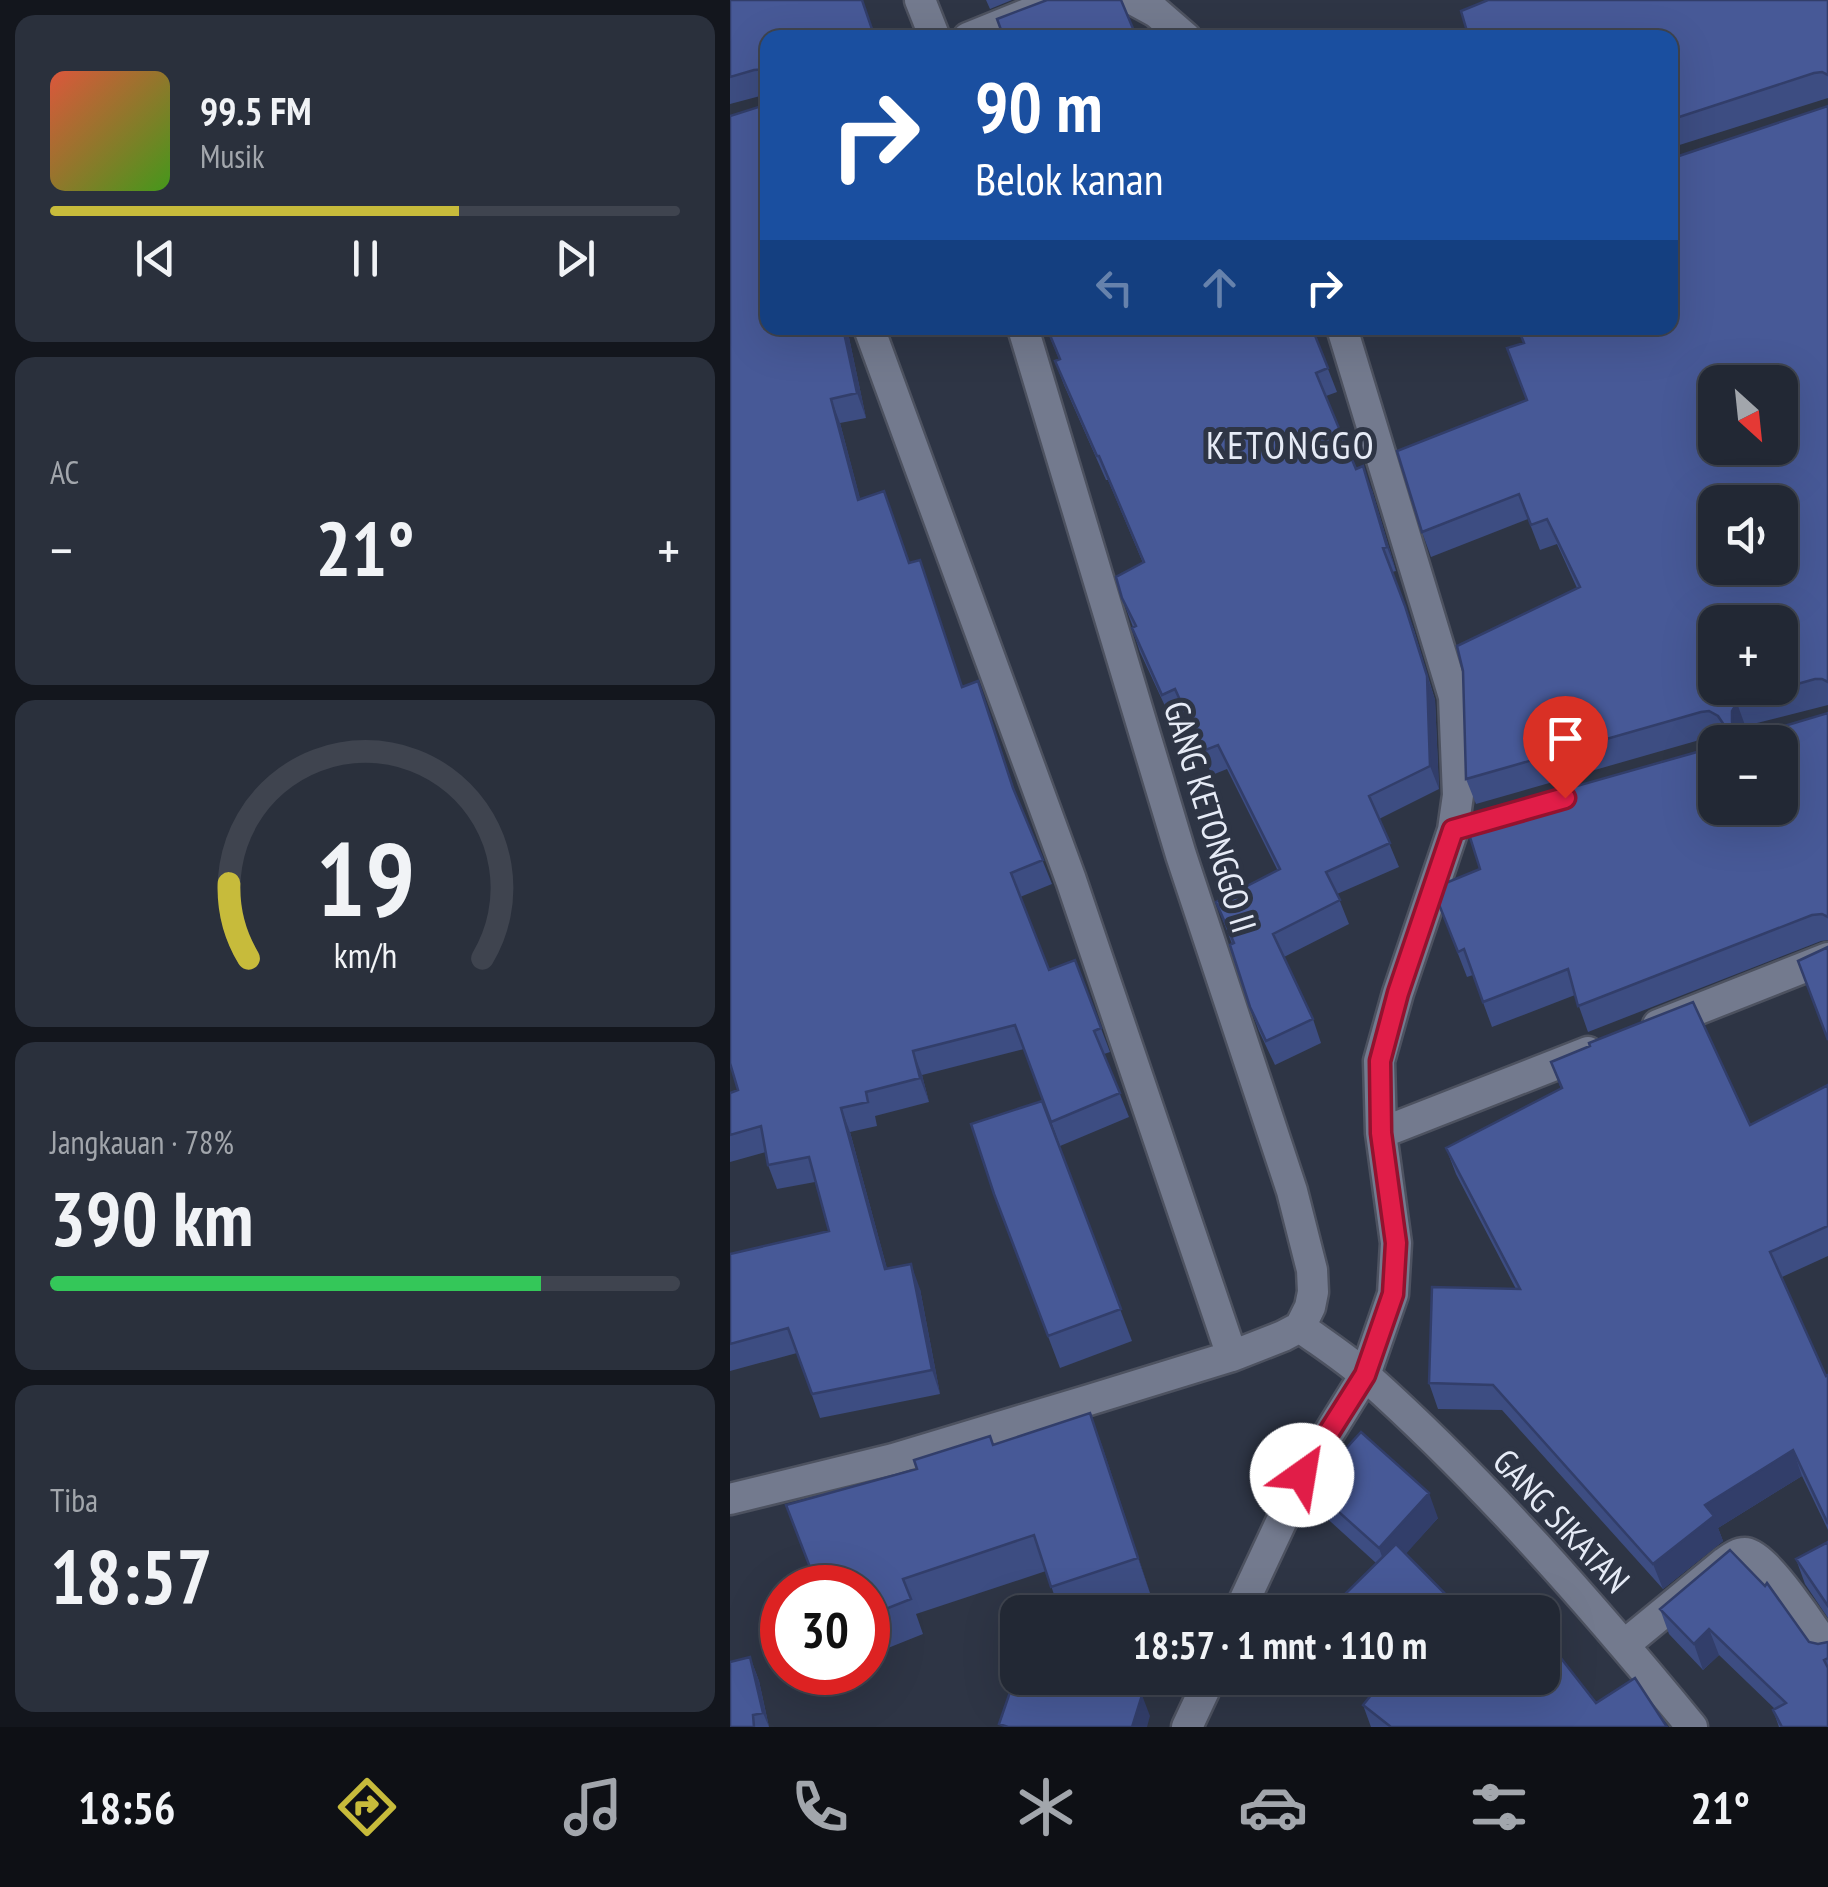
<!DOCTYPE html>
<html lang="id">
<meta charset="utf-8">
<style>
:root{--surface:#222834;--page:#2a303c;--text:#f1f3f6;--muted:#a2a6ac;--line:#3f444f;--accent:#c7bb3b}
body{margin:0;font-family:"PT Sans Narrow",sans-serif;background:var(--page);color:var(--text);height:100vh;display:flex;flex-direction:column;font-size:38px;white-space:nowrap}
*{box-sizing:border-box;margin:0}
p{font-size:32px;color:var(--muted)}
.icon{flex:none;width:55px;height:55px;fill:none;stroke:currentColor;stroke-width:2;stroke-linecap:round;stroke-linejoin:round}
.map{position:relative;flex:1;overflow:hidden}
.panel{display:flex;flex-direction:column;gap:15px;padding:15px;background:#13161d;width:730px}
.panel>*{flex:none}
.hud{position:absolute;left:30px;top:30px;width:918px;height:305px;border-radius:20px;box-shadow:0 10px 40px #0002,0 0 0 2px var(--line);background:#1a4fa0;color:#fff;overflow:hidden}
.needle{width:65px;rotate:153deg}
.fabs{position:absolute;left:968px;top:365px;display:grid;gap:20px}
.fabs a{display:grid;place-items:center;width:100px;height:100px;border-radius:20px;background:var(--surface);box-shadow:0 10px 40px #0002,0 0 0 2px var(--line);font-size:50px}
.speed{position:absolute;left:30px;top:1565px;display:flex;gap:20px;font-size:50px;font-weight:700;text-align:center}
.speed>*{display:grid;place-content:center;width:130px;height:130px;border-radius:50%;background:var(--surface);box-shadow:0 10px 40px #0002,0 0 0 2px var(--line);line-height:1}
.speed .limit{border:15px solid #d22;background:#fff;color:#111}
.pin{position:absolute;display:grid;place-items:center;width:85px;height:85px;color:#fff;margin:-102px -42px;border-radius:50% 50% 50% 0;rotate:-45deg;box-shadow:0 0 10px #0007}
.pin .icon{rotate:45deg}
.me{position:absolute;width:110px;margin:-55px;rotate:32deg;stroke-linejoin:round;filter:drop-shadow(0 0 8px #0008)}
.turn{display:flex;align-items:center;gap:35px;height:210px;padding:0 50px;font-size:45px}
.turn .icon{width:130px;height:130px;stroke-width:2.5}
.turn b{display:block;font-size:70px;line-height:85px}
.lanes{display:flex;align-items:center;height:95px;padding:0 50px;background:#0003;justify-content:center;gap:50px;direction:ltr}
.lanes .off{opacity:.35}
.big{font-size:75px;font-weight:600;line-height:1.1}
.panel .widget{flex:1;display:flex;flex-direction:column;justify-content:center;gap:15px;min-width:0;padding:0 35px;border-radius:20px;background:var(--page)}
.panel .dial{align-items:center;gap:0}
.dial svg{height:260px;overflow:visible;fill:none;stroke:var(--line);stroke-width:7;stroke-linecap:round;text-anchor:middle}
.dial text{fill:var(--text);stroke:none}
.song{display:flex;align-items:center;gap:30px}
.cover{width:120px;height:120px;border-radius:15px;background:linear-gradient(135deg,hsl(10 70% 55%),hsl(100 70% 35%))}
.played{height:10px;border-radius:5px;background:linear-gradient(90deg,var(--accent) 65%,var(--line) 65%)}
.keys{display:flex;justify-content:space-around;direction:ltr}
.heat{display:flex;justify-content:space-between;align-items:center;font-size:55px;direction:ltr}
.charge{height:15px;border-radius:8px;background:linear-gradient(90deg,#34c759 78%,var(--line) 0)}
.trip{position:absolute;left:270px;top:1595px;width:560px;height:100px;border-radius:20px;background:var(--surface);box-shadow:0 10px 40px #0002,0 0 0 2px var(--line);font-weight:600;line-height:100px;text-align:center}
.tab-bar{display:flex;height:160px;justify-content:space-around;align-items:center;background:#0e1015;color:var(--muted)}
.tab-bar .icon{width:70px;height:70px}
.tab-bar .on{color:var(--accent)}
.tab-bar b{font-size:45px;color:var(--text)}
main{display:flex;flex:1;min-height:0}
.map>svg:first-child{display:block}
</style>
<main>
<section class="panel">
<div class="widget">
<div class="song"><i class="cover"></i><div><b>99.5 FM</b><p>Musik</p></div></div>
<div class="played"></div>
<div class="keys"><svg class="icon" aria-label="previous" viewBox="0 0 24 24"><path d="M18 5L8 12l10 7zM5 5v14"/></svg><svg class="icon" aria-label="pause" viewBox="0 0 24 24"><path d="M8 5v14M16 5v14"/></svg><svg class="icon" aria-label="next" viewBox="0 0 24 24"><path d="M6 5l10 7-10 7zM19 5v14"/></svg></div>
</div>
<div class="widget"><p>AC</p>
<div class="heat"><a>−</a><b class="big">21°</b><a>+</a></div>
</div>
<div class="widget dial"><svg viewBox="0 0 100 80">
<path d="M14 69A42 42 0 1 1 86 69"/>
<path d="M14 69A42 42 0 0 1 8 46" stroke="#c7bb3b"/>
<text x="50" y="56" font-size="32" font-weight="700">19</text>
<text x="50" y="72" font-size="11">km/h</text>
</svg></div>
<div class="widget"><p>Jangkauan · 78%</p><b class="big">390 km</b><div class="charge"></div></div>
<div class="widget"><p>Tiba</p><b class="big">18:57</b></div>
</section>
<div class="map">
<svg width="1098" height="1727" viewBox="0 0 1098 1727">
<rect width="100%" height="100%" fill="#2e3545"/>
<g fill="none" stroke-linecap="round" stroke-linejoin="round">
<defs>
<path id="minor" d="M 190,0 L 205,38
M 404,0 L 426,12 L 456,38
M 238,38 L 317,6 L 339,0
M 139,328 L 341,880 L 502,1356
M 293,328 L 451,855 L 562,1191 L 582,1270 L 583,1292 L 580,1307 L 570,1327
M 928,1025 L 1098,958
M 651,1133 L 858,1052
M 570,1327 C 592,1343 617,1359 637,1377 C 756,1484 861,1604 962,1727
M 0,1499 L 163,1459 L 359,1400 L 502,1356 L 553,1336 L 570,1327
M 509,1612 L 573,1475 L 635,1375 L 663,1294 L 666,1243 L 651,1133 L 649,1061 L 668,993 L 723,830 L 728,795 L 724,697 L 612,328
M 894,1645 L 994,1563 C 1000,1559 1007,1553 1015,1553 C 1035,1553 1087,1633 1098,1651
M 457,1727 L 480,1678"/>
</defs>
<use href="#minor" stroke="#4d5260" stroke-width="35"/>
<use href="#minor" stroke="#737a8e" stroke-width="30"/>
</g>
<path fill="#3d4d82" d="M 0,0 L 132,0 L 146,38 L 38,38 L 38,94 L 0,104 Z
M 256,0 L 282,0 L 260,9 Z
M 1098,0 L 1098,98 L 940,148 L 940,38 Z
M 1098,106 L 1098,705 L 1023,724 L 1016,728 L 1013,733 L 1024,735 L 1098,713 L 1098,940 L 1091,941 L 858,1032 L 845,995 L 762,1027 L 743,975 L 737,977 L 704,892 L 985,808 L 992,738 L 980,737 L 746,804 L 736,779 L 847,588 L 827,544 L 810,550 L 798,519 L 701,557 L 692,532 L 797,401 L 777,348 L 793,343 Z
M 38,328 L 117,328 L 136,418 L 110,423 L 130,499 L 179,563 L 232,686 L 257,706 L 287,798 L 322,884 L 290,897 L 319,970 L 345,960 L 380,1052 L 374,1054 L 399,1117 L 330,1146 L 294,1049 L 192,1075 L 199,1102 L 145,1116 L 147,1126 L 120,1132 L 157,1269 L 190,1289 L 210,1394 L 90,1418 L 67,1353 L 0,1371 L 0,1254 L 99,1231 L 85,1182 L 47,1189 L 38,1165 L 36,1152 L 0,1162 L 0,1093 L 8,1090 Z
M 316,328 L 582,328 L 607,392 L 596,396 L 626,469 L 642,490 L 666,571 L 662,572 L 684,630 L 705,700 L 709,789 L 649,819 L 669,867 L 607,894 L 619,924 L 554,957 L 583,1019 L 591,1043 L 545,1065 L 529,1031 L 520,1007 L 502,944 L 486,902 L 548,871 L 497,769 L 482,775 L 454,713 L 441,719 L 410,652 L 402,628 L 403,627 L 392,598 L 413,563 L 378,480 L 376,480 L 334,385 L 325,361 L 329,359 Z
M 821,1062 L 1020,1125 L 1098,1085 L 1098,1256 L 1052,1277 L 1096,1376 L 1098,1375 L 1098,1530 L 1072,1476 L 988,1528 L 993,1541 L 933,1589 L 772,1410 L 708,1409 L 699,1383 L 786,1289 L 726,1174 L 716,1148 L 831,1089 Z
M 312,1101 L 402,1341 L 330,1368 L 264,1194 Z
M 360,1413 L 420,1593 L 362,1612 L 330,1612 L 316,1571 L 186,1614 L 193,1634 L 138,1656 L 138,1588 L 187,1469 Z
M 581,1487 L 708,1518 L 675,1554 L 733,1612 L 617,1612 L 612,1597 L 646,1563 L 590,1512 Z
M 1098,1542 L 1098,1618 L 1075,1584 L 1066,1559 Z
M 930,1609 L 1088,1644 L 1098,1642 L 1098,1727 L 1049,1727 L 1043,1710 L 1045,1709 L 989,1655 L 973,1670 L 939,1634 Z
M 20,1657 L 29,1681 L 39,1727 L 0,1727 Z
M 866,1703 L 937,1727 L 641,1727 L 633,1705 Z"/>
<path fill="#323e6a" d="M 113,328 L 117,328 L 136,418 L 127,393 Z
M 101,399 L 110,423 L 137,524 L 128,500 Z
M 633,466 L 642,490 L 666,571 L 657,547 Z
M 675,606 L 705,700 L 709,789 L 700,766 Z
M 1007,703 L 1016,728 L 1011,736 L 1002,722 L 1002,711 Z
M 183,1051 L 192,1075 L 199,1102 L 190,1078 Z
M 111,1108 L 120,1132 L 164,1294 L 155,1269 Z
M 181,1264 L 190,1289 L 210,1394 L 202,1370 Z
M 360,1413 L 373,1448 L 420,1593 L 408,1558 Z
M 1063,1450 L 1072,1476 L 988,1528 L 993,1541 L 933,1589 L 923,1564 L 975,1505 Z
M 699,1493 L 708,1518 L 658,1574 L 649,1548 Z
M 979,1629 L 989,1655 L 973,1670 L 964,1644 Z
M 20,1657 L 29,1681 L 39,1727 L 33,1713 Z
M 412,1695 L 420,1716 L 417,1727 L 402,1727 Z"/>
<path fill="#475997" stroke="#323e6a" stroke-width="2.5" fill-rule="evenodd" d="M 0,0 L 132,0 L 143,32 L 127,38 L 38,38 L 38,69 L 24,70 L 0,77 Z
M 317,0 L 391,0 L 407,38 L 274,38 L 267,19 Z
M 758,0 L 1098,0 L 1098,75 L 1092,72 L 1084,73 L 940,120 L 940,38 L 739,38 L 731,11 Z
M 447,33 L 448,38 L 435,38 Z
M 38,104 L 38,328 L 113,328 L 127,393 L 101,399 L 128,500 L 154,491 L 179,563 L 190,560 L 232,687 L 248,681 L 283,788 L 313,860 L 281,873 L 319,970 L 345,960 L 371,1028 L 364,1031 L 390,1093 L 321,1122 L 285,1025 L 183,1051 L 190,1078 L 136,1092 L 138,1102 L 111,1108 L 155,1269 L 181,1264 L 202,1370 L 82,1394 L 58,1328 L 0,1344 L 0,1254 L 99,1231 L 79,1157 L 38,1165 L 31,1126 L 0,1135 L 0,1093 L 8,1090 L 0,1063 L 0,116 Z
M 1098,106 L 1098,682 L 1092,679 L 1085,679 L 1014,699 L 1007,703 L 1002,711 L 1002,722 L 1007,731 L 1016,735 L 1024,735 L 1098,713 L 1098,917 L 1092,914 L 1082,915 L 848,1006 L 838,969 L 753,1002 L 734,949 L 728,952 L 704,892 L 706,887 L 750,869 L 734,818 L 981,748 L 985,745 L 985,808 L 1050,808 L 1050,742 L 989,742 L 994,733 L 994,725 L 988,716 L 979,711 L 971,712 L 736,779 L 733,671 L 727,646 L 850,587 L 817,519 L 801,525 L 789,494 L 692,532 L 667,451 L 797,400 L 777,348 L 794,343 L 788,328 L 940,328 L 940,159 ZM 985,382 L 1050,382 L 1050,448 L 985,448 ZM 985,502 L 1050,502 L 1050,568 L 985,568 ZM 985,622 L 1050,622 L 1050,688 L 985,688 Z
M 317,328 L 582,328 L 598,368 L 586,373 L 626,469 L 633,466 L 657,547 L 653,548 L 675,606 L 697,676 L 700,766 L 639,796 L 660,843 L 596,872 L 610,900 L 543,934 L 583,1019 L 536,1041 L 520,1007 L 500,945 L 504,943 L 486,902 L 550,869 L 488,745 L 473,751 L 445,689 L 432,695 L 402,628 L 406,626 L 392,598 L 386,577 L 414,562 L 369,456 L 367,456 L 325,361 L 330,359 Z
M 1098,947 L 1098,1040 L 1068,961 Z
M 963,1002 L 1020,1125 L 1098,1085 L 1098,1226 L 1040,1252 L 1096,1376 L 1098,1375 L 1098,1524 L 1063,1450 L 975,1505 L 984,1516 L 923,1564 L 763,1385 L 699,1383 L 702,1287 L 790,1289 L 716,1148 L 832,1088 L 821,1062 L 860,1046 L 859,1043 Z
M 312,1101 L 391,1309 L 318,1336 L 264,1194 L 241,1124 Z
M 360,1413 L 408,1558 L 321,1587 L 304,1535 L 173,1579 L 181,1599 L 138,1616 L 138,1588 L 88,1588 L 56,1505 L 187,1469 L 184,1460 L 260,1436 L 263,1445 Z
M 631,1432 L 699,1493 L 649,1548 L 581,1487 Z
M 1098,1542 L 1098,1606 L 1066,1559 Z
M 666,1544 L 733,1612 L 627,1612 L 612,1597 Z
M 1000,1550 L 1035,1586 L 1037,1583 L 1079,1642 L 1088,1644 L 1098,1642 L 1098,1658 L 1094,1660 L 1098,1668 L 1098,1727 L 1052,1727 L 1043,1710 L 1056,1703 L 979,1629 L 964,1644 L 930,1609 Z
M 755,1607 L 764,1612 L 751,1612 Z
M 812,1646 L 830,1657 L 866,1703 L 905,1678 L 937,1727 L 661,1727 L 633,1705 L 655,1678 L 812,1678 Z
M 20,1657 L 33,1713 L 23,1715 L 24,1727 L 0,1727 L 0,1662 Z
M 288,1669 L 288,1678 L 316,1678 L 355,1691 L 351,1678 L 357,1678 L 412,1695 L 402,1727 L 278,1727 L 269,1724 Z"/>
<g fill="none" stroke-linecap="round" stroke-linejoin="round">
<defs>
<path id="route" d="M 572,1475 L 635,1375 L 663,1294 L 666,1243 L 651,1133 L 650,1061 L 668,993 L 723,830 L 835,798"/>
</defs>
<use href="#route" stroke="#92132f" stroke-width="25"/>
<use href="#route" stroke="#e11d48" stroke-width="18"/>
</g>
<g text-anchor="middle" stroke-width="10" stroke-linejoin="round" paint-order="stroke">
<g font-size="35" fill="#e6ebf6" stroke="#2e3545">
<text transform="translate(480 817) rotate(73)" y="12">GANG KETONGGO II</text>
<text transform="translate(831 1521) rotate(47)" y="12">GANG SIKATAN</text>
</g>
<g font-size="38" letter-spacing="2.5" fill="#e6ebf6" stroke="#2e3545">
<text x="561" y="459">KETONGGO</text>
</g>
</g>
</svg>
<div class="fabs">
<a><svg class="needle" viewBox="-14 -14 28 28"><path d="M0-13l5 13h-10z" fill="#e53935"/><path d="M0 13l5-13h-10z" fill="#a2a6ac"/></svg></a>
<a><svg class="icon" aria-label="sound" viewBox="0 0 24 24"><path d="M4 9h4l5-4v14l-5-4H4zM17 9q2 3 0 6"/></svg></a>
<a>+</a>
<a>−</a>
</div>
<div class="speed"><div class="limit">30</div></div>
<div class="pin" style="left:835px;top:798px;background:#d93025"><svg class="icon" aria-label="arrive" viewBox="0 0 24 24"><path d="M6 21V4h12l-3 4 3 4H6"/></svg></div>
<svg class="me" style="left:572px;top:1475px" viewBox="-20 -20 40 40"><circle r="19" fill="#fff"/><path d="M0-13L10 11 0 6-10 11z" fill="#e11d48"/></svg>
<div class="trip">18:57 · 1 mnt · 110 m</div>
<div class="hud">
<div class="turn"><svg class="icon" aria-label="right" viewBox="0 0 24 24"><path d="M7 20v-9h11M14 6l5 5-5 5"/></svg><div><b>90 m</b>Belok kanan</div></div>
<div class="lanes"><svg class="icon off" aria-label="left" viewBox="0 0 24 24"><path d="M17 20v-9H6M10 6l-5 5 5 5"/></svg><svg class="icon off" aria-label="ahead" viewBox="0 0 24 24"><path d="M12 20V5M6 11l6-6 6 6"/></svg><svg class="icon" aria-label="right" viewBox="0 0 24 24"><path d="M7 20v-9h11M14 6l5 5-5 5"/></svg></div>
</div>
</div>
</main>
<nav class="tab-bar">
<b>18:56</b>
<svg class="icon on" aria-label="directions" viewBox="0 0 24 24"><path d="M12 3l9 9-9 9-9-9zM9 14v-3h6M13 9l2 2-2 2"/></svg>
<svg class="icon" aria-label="music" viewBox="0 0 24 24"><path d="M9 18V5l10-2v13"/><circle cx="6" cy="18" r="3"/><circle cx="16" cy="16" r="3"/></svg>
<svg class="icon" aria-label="phone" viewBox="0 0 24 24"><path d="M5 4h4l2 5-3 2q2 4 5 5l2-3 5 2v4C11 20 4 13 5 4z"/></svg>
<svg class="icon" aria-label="climate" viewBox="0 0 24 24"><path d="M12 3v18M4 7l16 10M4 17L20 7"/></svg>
<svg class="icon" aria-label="car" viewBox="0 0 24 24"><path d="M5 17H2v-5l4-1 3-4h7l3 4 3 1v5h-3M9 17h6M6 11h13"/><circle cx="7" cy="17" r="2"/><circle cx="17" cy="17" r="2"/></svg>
<svg class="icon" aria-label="filters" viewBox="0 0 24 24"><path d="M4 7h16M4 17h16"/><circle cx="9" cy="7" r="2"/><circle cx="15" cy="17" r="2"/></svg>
<b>21°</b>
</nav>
